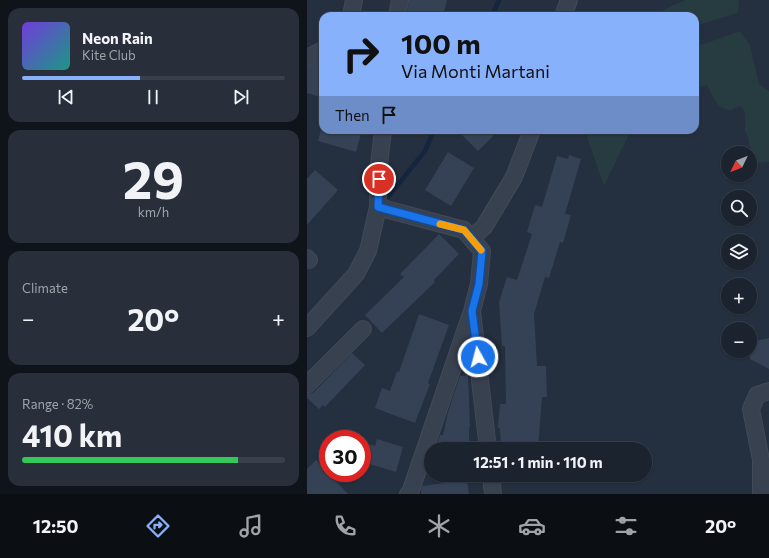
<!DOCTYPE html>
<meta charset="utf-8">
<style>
:root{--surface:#1b232f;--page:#282f3b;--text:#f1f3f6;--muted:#a0a4aa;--line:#39404b;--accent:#88b1fb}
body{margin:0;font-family:Commissioner,sans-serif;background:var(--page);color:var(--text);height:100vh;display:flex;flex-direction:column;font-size:15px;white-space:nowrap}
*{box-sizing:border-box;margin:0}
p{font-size:13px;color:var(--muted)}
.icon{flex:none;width:22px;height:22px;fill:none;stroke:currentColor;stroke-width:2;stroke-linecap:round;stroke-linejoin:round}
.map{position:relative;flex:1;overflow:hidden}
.drawer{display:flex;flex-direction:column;gap:8px;padding:8px;background:#0f131a;width:307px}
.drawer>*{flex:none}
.top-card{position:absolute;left:12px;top:12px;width:380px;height:122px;border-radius:12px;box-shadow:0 1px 3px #0004,0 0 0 1px var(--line);background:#88b1fb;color:#111;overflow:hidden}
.needle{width:26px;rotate:227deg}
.controls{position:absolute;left:414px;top:146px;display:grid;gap:8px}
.controls a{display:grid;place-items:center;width:36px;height:36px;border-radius:50%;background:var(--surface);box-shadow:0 1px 3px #0004,0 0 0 1px var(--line);font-size:20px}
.speed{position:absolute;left:12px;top:430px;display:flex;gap:8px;font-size:20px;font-weight:700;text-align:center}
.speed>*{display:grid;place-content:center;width:52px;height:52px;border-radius:50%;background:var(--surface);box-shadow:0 1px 3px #0004,0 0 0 1px var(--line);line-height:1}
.speed .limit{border:6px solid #d22;background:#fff;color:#111}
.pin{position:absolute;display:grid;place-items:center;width:34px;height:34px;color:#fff;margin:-17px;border:2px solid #fff;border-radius:50%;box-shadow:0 1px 4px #0007}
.me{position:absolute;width:44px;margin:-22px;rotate:353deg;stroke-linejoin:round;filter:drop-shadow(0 0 3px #0008)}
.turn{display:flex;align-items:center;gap:14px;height:84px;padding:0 16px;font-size:18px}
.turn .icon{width:52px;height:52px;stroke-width:2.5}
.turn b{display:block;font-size:28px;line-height:34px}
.then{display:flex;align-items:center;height:38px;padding:0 16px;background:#0003;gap:8px;font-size:15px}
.big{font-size:30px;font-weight:700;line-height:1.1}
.drawer .widget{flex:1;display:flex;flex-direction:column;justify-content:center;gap:6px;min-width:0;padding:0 14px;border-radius:12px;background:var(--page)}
.drawer .dial{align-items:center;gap:0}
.dial b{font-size:52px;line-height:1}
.song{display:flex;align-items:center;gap:12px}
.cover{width:48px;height:48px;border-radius:6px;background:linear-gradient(135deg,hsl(260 70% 55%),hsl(170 70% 35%))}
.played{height:4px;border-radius:2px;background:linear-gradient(90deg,var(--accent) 45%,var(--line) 45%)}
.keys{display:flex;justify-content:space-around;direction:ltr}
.heat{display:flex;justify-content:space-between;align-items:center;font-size:22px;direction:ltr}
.charge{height:6px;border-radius:3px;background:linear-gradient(90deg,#34c759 82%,var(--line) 0)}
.trip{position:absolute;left:117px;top:442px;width:228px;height:40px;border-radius:20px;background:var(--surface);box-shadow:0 1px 3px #0004,0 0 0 1px var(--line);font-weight:700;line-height:40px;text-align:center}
.tab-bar{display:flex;height:64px;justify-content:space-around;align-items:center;background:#0b0e13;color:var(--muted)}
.tab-bar .icon{width:28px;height:28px}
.tab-bar .current{color:var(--accent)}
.tab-bar b{font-size:18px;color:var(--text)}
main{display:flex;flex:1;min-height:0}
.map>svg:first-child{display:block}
</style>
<main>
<section class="drawer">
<div class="widget">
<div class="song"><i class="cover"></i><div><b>Neon Rain</b><p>Kite Club</p></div></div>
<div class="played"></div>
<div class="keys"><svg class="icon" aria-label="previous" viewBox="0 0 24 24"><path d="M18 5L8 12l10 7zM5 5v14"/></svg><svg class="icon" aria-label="pause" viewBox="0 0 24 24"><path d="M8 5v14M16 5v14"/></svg><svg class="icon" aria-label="next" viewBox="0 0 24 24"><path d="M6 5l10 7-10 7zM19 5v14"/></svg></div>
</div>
<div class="widget dial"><b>29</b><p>km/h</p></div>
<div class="widget"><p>Climate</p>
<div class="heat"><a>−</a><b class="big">20°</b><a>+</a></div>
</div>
<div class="widget"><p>Range · 82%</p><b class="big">410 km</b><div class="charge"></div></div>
</section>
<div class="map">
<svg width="462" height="494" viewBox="0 0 462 494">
<rect width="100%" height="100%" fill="#242f3f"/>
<path fill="#263c40" d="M 378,0 L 432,0 L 431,13 L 388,26 L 388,16 L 352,16 L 354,11 Z
M 433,31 L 443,45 L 452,84 L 462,91 L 462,162 L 449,163 L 442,145 L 442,140 L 438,131 L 438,115 L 437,110 L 433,106 C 430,107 427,109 424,110 C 411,111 404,94 400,85 L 388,88 L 388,47 Z
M 285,130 L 324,130 L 297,186 L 280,137 Z"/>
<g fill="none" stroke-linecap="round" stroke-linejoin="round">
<path stroke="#16253e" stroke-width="4.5" d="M 185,16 L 192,0
M 81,197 L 118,151 L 127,130"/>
</g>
<path fill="#354255" d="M 102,0 L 140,0 L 136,16 L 100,16 Z
M 13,62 L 16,63 L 16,98 L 0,93 L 0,67 L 4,66 Z
M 14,130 L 55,130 L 49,152 L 11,141 Z
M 150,130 L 192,130 L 171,151 Z
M 141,152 L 167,168 L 144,206 L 118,190 Z
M 262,155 L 274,159 L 258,214 L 264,215 L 256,243 L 253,242 L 242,278 L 238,277 L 227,314 L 230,366 L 239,366 L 240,397 L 235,397 L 231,449 L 194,449 L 193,428 L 191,428 L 193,404 L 199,404 L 198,346 L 195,346 L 192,302 L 200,277 L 210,280 L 225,234 L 220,232 L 228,205 L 235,207 L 250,156 L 261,159 Z
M 8,170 L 31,190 L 0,225 L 0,179 Z
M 132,234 L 152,254 L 127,280 L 128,282 L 75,333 L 58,315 L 97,277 L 93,274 Z
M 112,314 L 142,325 L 121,383 L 123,384 L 108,423 L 68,408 L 75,388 L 83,391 L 90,371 L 92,372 Z
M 462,338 L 462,369 L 443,359 L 443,345 L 444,342 Z
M 45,353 L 58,365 L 18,407 L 16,405 L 12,409 L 0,398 L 0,394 L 3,394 L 7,392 Z
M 161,375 L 163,427 L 162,427 L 162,449 L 131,449 L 131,441 L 133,435 L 136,435 L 141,412 L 153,376 Z
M 70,439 L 96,447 L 89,472 L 56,462 L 61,444 L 68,446 Z
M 9,460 L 21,473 L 41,494 L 0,494 L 0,469 Z
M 160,480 L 162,494 L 114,494 L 114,491 L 115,486 Z"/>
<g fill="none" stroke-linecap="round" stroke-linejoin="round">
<defs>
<path id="street" d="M 44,16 L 47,0
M 90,16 L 93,0
M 256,16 L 262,0
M 0,58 L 16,50
M 71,207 L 157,230 L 175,251 L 172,284 L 165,311 L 181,449
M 164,238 L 177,227 L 207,177 L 225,130
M 0,258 L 2,260
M 0,328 L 49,274 L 61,251 L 71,207 L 72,165 L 76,130
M 0,385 L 56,329
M 184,475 L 186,494
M 101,494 L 103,493 L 164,314
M 454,494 L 454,460 L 444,409 L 450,395 L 462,391"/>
</defs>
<use href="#street" stroke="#414a58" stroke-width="18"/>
<use href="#street" stroke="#38414f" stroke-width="16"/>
</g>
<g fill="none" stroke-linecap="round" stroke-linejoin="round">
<defs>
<path id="route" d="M 72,179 L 71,207 L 157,230 L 175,251 L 172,284 L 165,311 L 171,357"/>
</defs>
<use href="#route" stroke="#114b97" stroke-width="10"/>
<use href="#route" stroke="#1a73e8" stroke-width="7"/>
<path stroke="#f59e0b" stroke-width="7" d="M 133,224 L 157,230 L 174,250"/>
</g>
</svg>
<div class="controls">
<a><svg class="needle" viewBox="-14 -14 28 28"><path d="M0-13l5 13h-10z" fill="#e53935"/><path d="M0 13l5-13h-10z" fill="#a0a4aa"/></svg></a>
<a><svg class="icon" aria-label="search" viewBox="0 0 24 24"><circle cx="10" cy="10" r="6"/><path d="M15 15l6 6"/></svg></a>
<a><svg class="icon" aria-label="layers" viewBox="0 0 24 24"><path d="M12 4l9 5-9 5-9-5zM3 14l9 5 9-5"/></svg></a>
<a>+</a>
<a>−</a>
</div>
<div class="speed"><div class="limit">30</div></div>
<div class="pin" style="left:72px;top:179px;background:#d93025"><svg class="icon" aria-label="arrive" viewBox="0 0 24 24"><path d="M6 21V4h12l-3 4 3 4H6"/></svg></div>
<svg class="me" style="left:171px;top:357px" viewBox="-20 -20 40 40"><circle r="17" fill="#1a73e8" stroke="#fff" stroke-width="3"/><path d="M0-11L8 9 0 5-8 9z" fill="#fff"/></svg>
<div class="trip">12:51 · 1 min · 110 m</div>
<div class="top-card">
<div class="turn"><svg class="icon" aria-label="right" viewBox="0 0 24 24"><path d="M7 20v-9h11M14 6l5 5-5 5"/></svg><div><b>100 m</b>Via Monti Martani</div></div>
<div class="then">Then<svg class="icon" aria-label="arrive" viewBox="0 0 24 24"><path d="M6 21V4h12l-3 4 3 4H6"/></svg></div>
</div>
</div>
</main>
<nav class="tab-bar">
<b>12:50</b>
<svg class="icon current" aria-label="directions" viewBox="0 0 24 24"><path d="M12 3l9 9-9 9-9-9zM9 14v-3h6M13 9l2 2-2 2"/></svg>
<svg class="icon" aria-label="music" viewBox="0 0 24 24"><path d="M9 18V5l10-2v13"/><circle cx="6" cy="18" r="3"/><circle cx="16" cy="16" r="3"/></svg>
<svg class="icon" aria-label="phone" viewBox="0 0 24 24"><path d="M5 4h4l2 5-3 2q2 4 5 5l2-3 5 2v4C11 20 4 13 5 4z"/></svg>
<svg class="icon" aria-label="climate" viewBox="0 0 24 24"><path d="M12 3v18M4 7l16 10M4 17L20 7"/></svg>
<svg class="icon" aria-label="car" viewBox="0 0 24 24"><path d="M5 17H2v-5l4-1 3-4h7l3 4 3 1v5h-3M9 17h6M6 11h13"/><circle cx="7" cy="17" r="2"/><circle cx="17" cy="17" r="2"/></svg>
<svg class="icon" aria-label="filters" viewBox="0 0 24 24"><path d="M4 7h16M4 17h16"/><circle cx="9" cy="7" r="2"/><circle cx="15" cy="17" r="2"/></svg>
<b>20°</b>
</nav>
